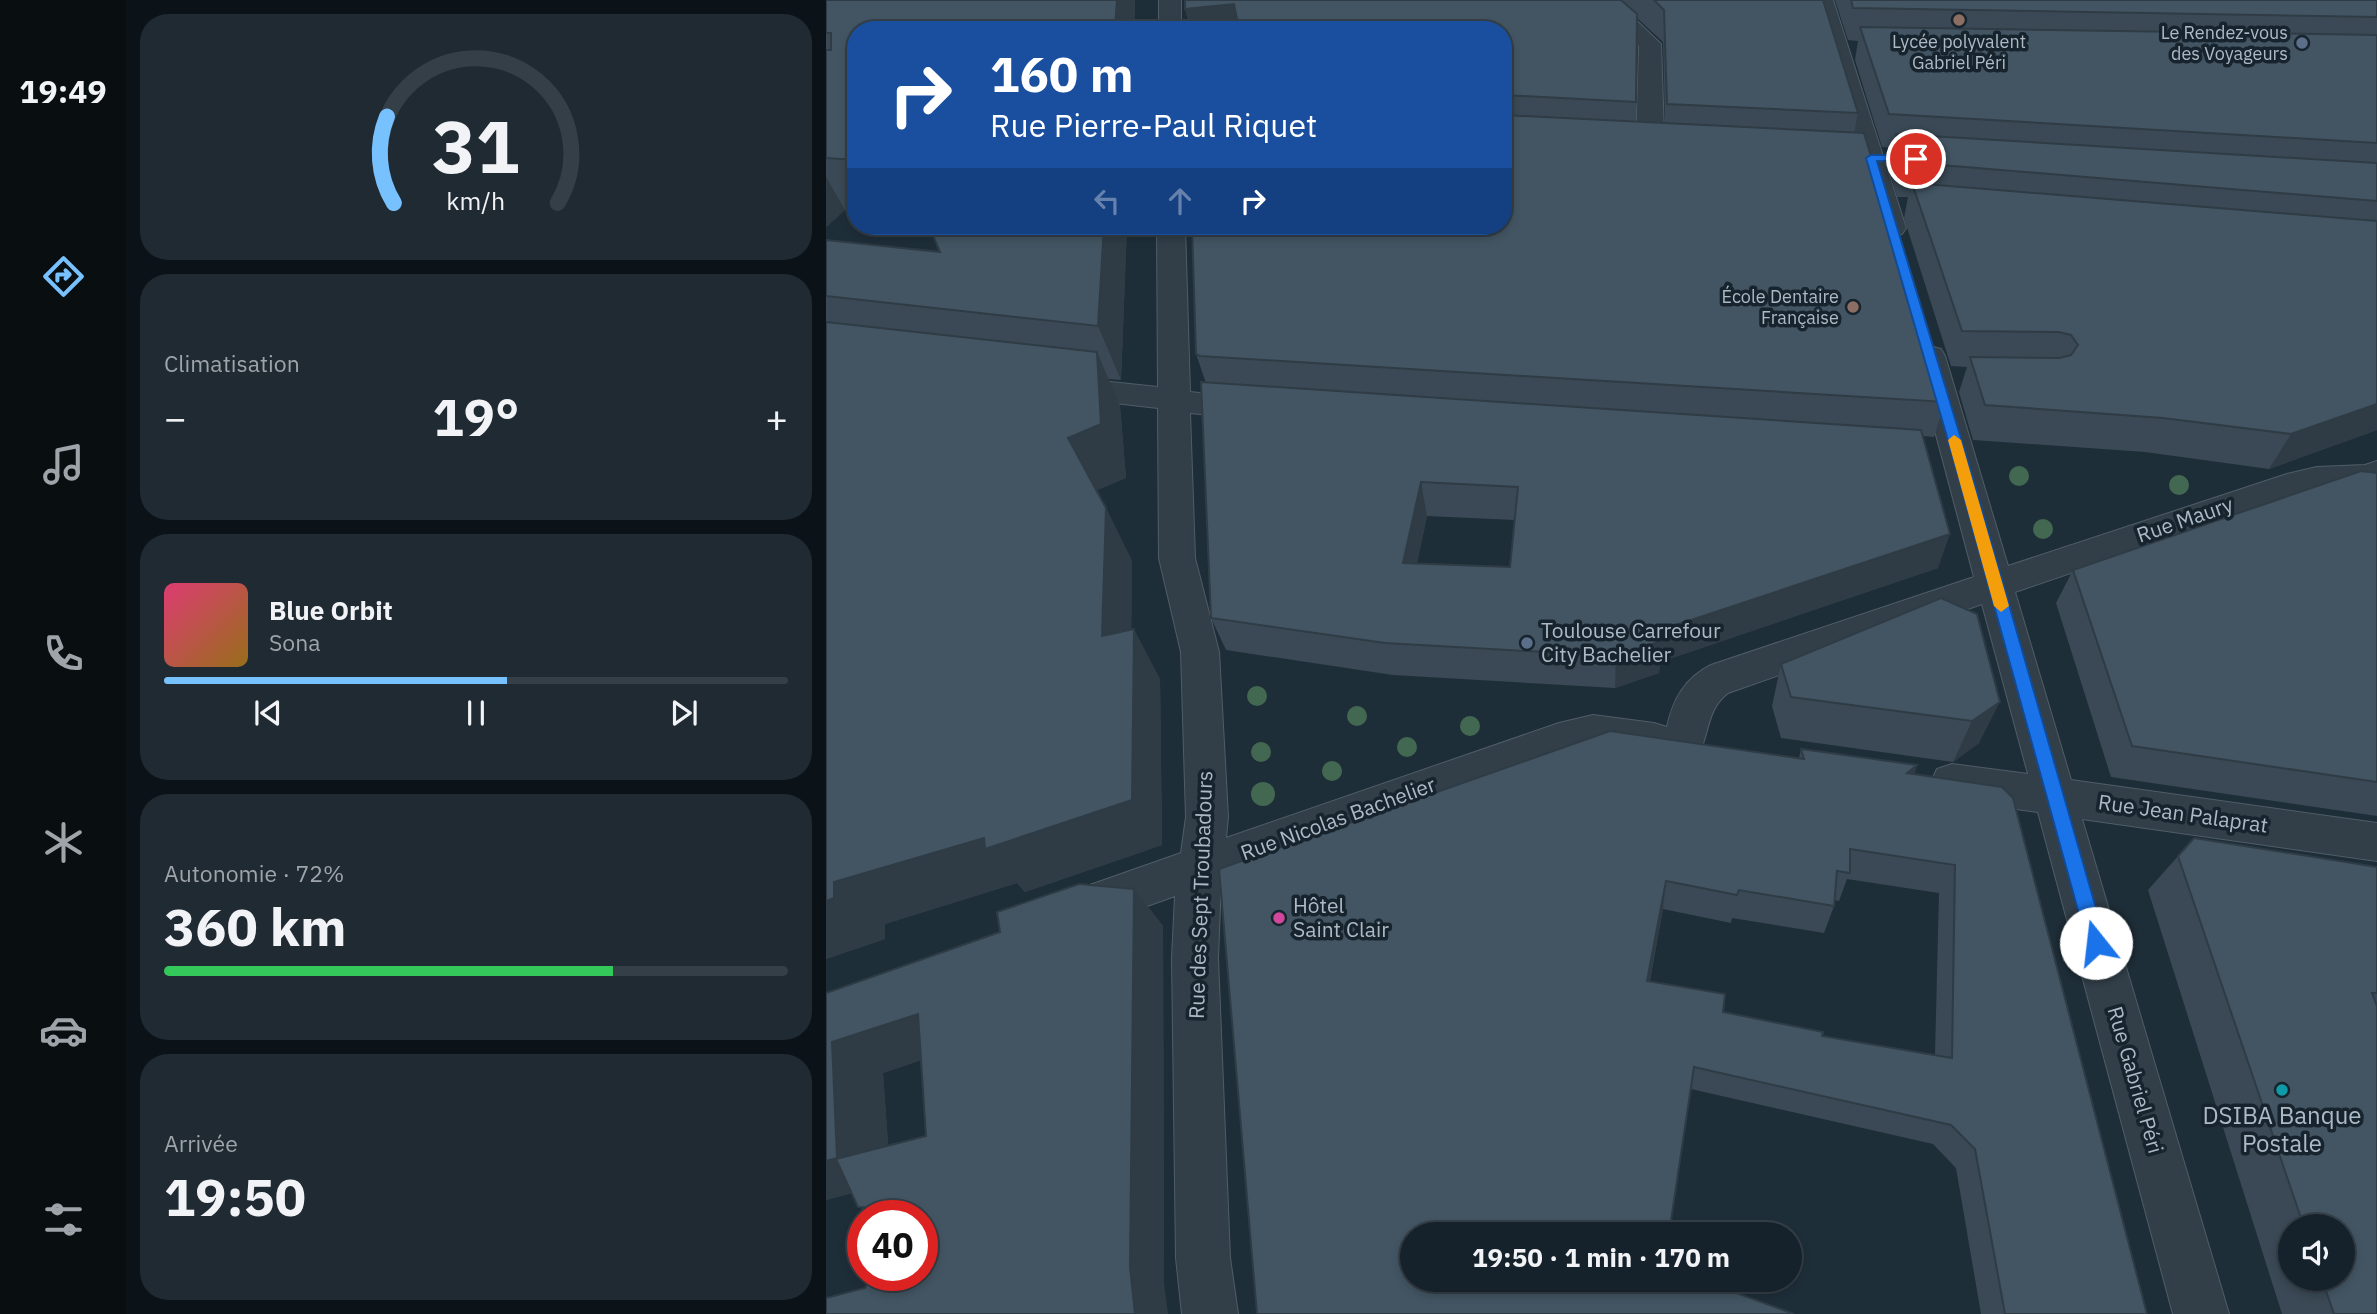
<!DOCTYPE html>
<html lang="fr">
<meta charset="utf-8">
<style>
:root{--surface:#16222b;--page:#1f2a33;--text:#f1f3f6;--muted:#9ea4a9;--line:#353f47;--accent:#78c1ff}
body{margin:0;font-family:"IBM Plex Sans",sans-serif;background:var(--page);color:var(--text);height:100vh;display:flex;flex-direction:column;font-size:26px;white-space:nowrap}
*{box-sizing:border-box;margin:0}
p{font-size:23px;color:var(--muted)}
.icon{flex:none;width:38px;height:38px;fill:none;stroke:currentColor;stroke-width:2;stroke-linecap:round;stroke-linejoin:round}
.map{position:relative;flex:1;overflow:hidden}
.side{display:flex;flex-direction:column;gap:14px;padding:14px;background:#0c1318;width:700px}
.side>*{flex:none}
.hud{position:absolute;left:21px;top:21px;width:665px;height:214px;border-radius:28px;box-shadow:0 4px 10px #0003,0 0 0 2px var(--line);background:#1a4fa0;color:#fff;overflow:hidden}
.buttons{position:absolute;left:1452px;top:1214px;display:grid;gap:14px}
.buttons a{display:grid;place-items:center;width:77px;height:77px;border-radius:50%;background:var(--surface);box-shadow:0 4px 10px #0003,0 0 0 2px var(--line);font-size:35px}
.speed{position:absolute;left:21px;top:1200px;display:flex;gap:14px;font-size:35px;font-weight:700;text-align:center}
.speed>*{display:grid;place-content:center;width:91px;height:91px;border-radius:50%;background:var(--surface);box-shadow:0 4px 10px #0003,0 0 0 2px var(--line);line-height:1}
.speed .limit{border:10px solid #d22;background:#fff;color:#111}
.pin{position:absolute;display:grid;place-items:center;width:60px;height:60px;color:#fff;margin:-30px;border:4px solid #fff;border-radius:50%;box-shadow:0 2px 7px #0007}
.me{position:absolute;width:77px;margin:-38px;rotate:344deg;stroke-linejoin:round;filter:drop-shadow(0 0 5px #0008)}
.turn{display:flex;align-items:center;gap:24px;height:147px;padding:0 28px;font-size:32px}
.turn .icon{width:91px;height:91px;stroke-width:2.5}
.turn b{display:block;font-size:49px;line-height:60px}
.lanes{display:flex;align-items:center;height:66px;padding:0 28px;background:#0003;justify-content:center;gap:35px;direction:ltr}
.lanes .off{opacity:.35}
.big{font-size:52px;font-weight:700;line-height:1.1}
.side .widget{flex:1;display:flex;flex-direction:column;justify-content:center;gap:10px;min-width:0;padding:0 24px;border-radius:28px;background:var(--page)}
.side .dial{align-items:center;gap:0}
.dial svg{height:182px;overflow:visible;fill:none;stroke:var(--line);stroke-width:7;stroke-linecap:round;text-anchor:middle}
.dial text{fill:var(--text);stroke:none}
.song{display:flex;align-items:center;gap:21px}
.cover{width:84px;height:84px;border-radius:10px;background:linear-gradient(135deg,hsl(340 70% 55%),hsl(40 70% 35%))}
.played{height:7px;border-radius:4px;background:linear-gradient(90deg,var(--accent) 55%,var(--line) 55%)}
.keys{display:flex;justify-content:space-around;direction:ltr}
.heat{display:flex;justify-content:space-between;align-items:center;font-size:38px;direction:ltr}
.charge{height:10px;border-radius:5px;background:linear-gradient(90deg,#34c759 72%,var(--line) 0)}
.trip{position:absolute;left:574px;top:1222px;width:402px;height:70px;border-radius:35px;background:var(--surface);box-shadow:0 4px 10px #0003,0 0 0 2px var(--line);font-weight:700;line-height:70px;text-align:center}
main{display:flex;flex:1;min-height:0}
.dock{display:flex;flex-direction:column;width:126px;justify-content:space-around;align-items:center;background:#090e11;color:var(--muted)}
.dock .icon{width:49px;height:49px}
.dock .active{color:var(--accent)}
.dock b{font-size:32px;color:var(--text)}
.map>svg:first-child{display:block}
</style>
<main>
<nav class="dock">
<b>19:49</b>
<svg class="icon active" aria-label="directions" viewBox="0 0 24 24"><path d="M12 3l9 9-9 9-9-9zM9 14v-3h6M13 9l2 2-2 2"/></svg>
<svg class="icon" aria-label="music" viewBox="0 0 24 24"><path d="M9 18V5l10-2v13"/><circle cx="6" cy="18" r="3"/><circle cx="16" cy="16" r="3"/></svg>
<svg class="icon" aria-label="phone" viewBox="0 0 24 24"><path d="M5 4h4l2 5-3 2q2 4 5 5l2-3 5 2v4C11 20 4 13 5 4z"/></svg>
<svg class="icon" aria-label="climate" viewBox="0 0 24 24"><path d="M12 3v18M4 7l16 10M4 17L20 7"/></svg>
<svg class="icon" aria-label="car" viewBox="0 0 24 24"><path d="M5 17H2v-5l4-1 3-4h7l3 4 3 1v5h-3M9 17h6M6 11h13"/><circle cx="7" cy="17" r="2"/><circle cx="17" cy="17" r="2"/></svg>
<svg class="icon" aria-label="filters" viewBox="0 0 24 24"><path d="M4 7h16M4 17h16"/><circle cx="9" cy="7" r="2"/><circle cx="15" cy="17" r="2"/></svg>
</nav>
<section class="side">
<div class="widget dial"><svg viewBox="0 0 100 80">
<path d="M14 69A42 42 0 1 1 86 69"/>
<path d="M14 69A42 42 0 0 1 11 31" stroke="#78c1ff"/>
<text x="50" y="56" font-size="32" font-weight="700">31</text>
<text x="50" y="72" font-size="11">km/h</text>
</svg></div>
<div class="widget"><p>Climatisation</p>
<div class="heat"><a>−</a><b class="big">19°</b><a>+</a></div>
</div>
<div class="widget">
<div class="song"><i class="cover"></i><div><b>Blue Orbit</b><p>Sona</p></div></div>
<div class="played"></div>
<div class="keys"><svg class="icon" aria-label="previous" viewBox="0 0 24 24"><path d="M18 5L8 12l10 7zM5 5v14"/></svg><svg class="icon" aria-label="pause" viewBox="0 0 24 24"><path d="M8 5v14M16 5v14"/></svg><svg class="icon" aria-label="next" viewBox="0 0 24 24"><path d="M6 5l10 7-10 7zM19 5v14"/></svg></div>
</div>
<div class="widget"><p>Autonomie · 72%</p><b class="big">360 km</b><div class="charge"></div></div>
<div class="widget"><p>Arrivée</p><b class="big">19:50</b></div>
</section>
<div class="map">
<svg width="1551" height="1314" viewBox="0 0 1551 1314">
<rect width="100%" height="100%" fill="#1e2e39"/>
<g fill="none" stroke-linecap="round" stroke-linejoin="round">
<defs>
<path id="minor" d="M 333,0 L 355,0 L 355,30 L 333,30 Z
M 765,0 L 789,0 L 835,44 L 838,134 L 832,153 L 823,156 L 814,153 L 810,148 L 813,46 Z
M 985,0 L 1007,0 L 1080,228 L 1076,234 L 1066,236 L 1056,234 L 1052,228 Z
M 331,226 L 359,226 L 364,392 L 439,400 L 444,408 L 439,416 L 428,419 L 364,413 L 369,558 L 393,652 L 402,817 L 400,838 L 733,723 L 767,715 L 828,723 L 841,727 C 847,699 859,678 885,665 L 1148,577 L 1089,356 L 1093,349 L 1104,346 L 1115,349 L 1119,356 L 1182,566 L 1461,474 L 1491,467 L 1539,465 L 1551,461 L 1551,487 L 1491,491 L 1467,497 L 1189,592 L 1245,780 L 1551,823 L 1551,861 L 1256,819 L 1403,1314 L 1347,1314 L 1212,812 L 1126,800 L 1111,795 L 1105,782 L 1111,769 L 1126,764 L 1202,774 L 1156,604 L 902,693 C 880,710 884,733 872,756 L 858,761 L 844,756 L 842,752 L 828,757 L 767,749 L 734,757 L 395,879 L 392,958 L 404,1258 L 412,1314 L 356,1314 L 350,1258 L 346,958 L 349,896 L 260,928 L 244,922 L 238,907 L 244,892 L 355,853 L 360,817 L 355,652 L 333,558 L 332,408 L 237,397 L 226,394 L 221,387 L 226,380 L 237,377 L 332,387 Z"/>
</defs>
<use href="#minor" stroke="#4f5d67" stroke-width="2"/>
<use href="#minor" fill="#323f49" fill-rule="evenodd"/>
</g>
<g fill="#436851">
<circle cx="1193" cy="476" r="10"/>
<circle cx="1353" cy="485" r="10"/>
<circle cx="1217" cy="529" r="10"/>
<circle cx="431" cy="696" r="10"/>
<circle cx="531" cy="716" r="10"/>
<circle cx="644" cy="726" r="10"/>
<circle cx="581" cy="747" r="10"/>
<circle cx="435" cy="752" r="10"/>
<circle cx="506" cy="771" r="10"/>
<circle cx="437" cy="794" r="12"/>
</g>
<path fill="#3a4955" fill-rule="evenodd" d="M 0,0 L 309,0 L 308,30 L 30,30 L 30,211 L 19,210 L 0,227 Z
M 359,0 L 997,0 L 1032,113 L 1028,133 L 1119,402 L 1108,437 L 1097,436 L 1112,568 L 834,662 L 833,673 L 789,688 L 567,675 L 400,650 L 385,618 L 380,383 L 370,354 L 677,226 L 677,30 L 365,30 L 359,9 ZM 811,18 L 837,42 L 839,123 L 810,122 ZM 601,516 L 689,520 L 684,567 L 591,563 Z
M 1009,0 L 1551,0 L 1551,430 L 1443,469 L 1319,452 L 1147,440 L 1133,392 L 1141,367 L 1125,366 L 1078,218 L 1082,197 L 1071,197 L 1063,168 L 1067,148 L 1056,147 L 1029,60 L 1032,41 L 1022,40 Z
M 103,226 L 301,226 L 295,380 L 282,379 L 294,406 L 300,478 L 271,490 L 306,561 L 305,630 L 334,679 L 336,845 L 199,892 L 191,883 L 59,924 L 59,939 L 0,959 L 0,240 L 114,252 Z
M 1551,473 L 1551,816 L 1285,777 L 1230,603 L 1247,570 Z
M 1115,598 L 1153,743 L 1127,762 L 955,738 L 946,706 L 955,664 Z
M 975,749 L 1091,765 L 1088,774 L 1176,787 L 1321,1314 L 1155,1314 L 1130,1168 L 1107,1144 L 865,1089 L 431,1314 L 393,869 L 973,758 ZM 1021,879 L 1113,893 L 1109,1055 L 996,1036 L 897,1012 L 824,981 L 837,909 L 905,923 L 906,918 L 998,933 L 1008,906 L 1009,900 L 1013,901 Z
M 1368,838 L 1551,867 L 1551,1314 L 1456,1314 L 1322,890 ZM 1465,1227 L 1517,1227 L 1517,1279 L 1465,1279 Z
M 308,889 L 337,926 L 338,1284 L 39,1288 L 96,1216 L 55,1216 L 32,1207 L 25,1193 L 0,1200 L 0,993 ZM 95,1060 L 100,1136 L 62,1145 L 57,1073 Z"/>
<path fill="#2f3c45" d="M 291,0 L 309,0 L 308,30 L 284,30 Z
M 408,4 L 414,30 L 365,30 L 359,9 Z
M 0,177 L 19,210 L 0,227 Z
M 278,226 L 301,226 L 295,380 L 272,326 Z
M 271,352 L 294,406 L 300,478 L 269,491 L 242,438 Z
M 1551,404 L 1551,430 L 1443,469 L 1465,434 Z
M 595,482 L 601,516 L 584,596 L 577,563 Z
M 280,508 L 306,561 L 305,686 L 276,636 Z
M 1124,534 L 1112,568 L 834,662 L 833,673 L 789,688 L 790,656 L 832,631 Z
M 308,629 L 334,679 L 336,845 L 199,892 L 191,883 L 59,924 L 59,939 L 0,959 L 0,901 L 8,882 Z
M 1174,702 L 1153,743 L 1127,762 L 1146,721 Z
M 1091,765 L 1078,796 L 1081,773 Z
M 840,881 L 837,909 L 819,1005 L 821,981 Z
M 308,889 L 337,926 L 338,1284 L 342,1314 L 309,1314 L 304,1267 Z
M 92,1014 L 136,1046 L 57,1073 L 65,1183 L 0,1200 L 0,1161 L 6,1042 Z"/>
<path fill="#435563" stroke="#2f3c45" stroke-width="2" fill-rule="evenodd" d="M 0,0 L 291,0 L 289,28 L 284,30 L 30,30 L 30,160 L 0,158 L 0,50 L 5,50 L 5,33 L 0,33 Z
M 359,0 L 795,0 L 811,14 L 810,102 L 677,95 L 677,30 L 413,30 L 408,4 L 359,9 Z
M 828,0 L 997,0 L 1032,113 L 841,104 L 838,10 Z
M 1025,0 L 1551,0 L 1551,17 L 1027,8 Z
M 1034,27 L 1551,35 L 1551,143 L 1063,114 Z
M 677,115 L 1038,133 L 1119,402 L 374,356 L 370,354 L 366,226 L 677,226 Z
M 1070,134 L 1551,163 L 1551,201 L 1079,162 Z
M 1086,183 L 1551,221 L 1551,404 L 1465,434 L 1337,418 L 1159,405 L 1144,357 L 1233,358 L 1245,355 L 1252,345 L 1245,335 L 1233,332 L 1136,331 Z
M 103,226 L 278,226 L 272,326 L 0,296 L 0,240 L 114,252 Z
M 0,322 L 271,352 L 275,424 L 242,438 L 280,508 L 276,636 L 308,629 L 306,800 L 159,849 L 158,838 L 8,882 L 8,898 L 0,901 Z
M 375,382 L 1095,430 L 1124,534 L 832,631 L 835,641 L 790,656 L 559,643 L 385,618 ZM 595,482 L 692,487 L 684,567 L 577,563 Z
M 1535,471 L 1551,473 L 1551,782 L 1306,746 L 1247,570 Z
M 1115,598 L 1151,614 L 1174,702 L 1146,721 L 965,697 L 955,664 Z
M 784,731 L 978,759 L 975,749 L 1091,765 L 1081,773 L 1176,787 L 1187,798 L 1321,1314 L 1179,1314 L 1149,1149 L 1125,1125 L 868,1067 L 843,1234 L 586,1234 L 586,1279 L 873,1279 L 968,1314 L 431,1314 L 393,869 ZM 1024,849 L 1129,865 L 1126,1058 L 996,1036 L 997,1032 L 897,1012 L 899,994 L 821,981 L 840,881 L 911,895 L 913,890 L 1008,906 L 1011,871 L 1024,873 Z
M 1368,838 L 1551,867 L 1551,993 L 1546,993 L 1551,1006 L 1551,1314 L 1508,1314 L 1496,1279 L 1517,1279 L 1517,1227 L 1478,1227 L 1352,856 Z
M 253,884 L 308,889 L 304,1267 L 309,1314 L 0,1314 L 0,1298 L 39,1288 L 44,1276 L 96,1276 L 96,1216 L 66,1216 L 69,1209 L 32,1207 L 10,1159 L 100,1136 L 92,1014 L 6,1042 L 11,1158 L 0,1161 L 0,993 L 174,932 L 171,912 Z"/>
<path fill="#1a73e8" stroke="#114b97" stroke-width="2" d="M 1090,155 L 1095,159 L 1093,161 L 1051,161 L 1144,468 L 1280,943 L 1277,949 L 1270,952 L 1263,949 L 1261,943 L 1130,468 L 1040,158 L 1045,155 Z"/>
<path fill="#f59e0b" d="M 1128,435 L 1135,440 L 1183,606 L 1175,612 L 1168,606 L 1122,440 Z"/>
<g fill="#8d6e63" stroke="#17242d" stroke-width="2.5">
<circle cx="1133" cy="20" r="7"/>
<circle cx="1027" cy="307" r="7"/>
</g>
<g fill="#5c6f8a" stroke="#17242d" stroke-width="2.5">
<circle cx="1476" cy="43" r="7"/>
<circle cx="701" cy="643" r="7"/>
</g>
<circle fill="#d1479c" stroke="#17242d" stroke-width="2.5" cx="453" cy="918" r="7"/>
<circle fill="#0f9aa8" stroke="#17242d" stroke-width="2.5" cx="1456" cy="1090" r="7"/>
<g text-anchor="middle" stroke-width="7" stroke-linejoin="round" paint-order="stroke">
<g font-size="18" fill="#acbac6" stroke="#17242d" text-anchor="end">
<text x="1462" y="39">Le Rendez-vous<tspan x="1462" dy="21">des Voyageurs</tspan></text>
<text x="1133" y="48" text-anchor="middle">Lycée polyvalent<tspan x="1133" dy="21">Gabriel Péri</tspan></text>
<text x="1013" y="303">École Dentaire<tspan x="1013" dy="21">Française</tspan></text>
</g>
<g font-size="21" fill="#acbac6" stroke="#17242d">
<text transform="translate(1359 520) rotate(-19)" y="7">Rue Maury</text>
<text transform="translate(1357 814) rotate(8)" y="7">Rue Jean Palaprat</text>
<text transform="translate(512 819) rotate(-20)" y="7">Rue Nicolas Bachelier</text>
<text transform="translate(375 895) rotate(-88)" y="7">Rue des Sept Troubadours</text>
<text transform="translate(1309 1080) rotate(74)" y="7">Rue Gabriel Péri</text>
</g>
<g font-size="21" fill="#acbac6" stroke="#17242d" text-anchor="start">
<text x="715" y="638">Toulouse Carrefour<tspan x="715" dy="24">City Bachelier</tspan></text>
<text x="467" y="913">Hôtel<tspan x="467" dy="24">Saint Clair</tspan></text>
</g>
<g font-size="24" fill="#acbac6" stroke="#17242d">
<text x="1456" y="1124">DSIBA Banque<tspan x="1456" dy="28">Postale</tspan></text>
</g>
</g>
</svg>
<div class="buttons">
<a><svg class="icon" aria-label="sound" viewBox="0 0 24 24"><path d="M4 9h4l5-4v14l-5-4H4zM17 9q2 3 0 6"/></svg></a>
</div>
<div class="speed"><div class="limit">40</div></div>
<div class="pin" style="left:1090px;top:159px;background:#d93025"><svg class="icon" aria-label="arrive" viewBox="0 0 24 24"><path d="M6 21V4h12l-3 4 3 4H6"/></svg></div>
<svg class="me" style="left:1270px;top:943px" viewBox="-20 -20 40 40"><circle r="19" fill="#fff"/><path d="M0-13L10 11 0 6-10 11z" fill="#1a73e8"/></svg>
<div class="trip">19:50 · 1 min · 170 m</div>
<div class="hud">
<div class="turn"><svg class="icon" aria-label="right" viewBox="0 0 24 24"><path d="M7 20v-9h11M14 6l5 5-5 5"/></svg><div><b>160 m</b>Rue Pierre-Paul Riquet</div></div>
<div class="lanes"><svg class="icon off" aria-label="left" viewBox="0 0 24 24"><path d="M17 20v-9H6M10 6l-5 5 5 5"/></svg><svg class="icon off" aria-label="ahead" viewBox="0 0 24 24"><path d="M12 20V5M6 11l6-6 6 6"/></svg><svg class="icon" aria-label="right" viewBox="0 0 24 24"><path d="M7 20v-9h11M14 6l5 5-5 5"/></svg></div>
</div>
</div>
</main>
